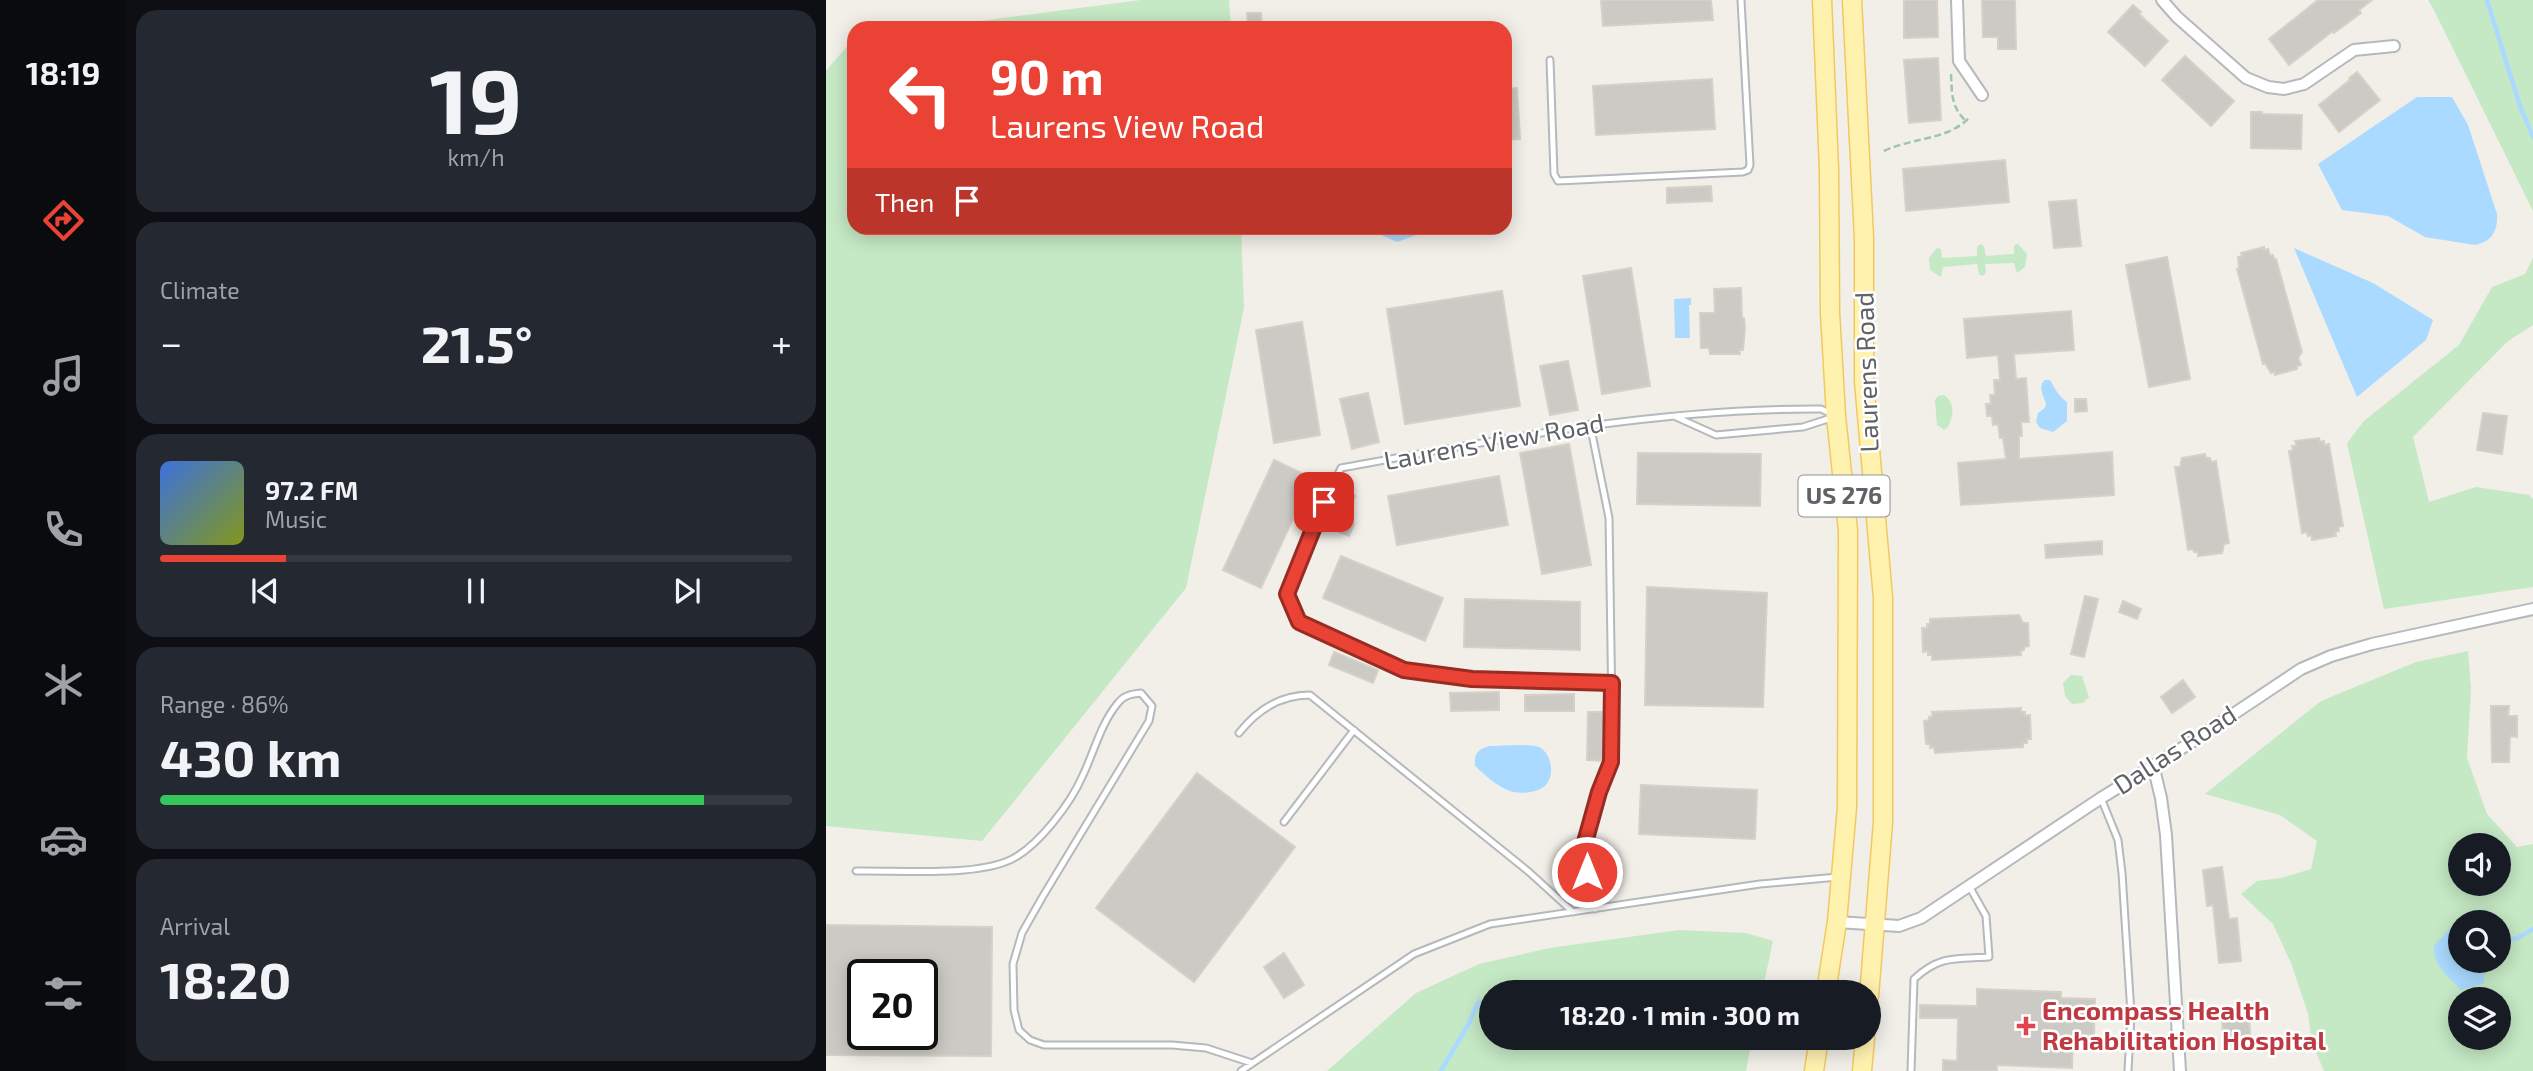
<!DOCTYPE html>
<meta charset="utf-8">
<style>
:root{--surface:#171b24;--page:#242831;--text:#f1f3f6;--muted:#9ea1a6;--line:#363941;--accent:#ea4335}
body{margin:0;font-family:"Exo 2",sans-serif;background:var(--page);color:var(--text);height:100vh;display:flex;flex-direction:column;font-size:26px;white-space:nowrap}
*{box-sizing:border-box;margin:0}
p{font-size:23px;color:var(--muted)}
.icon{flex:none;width:38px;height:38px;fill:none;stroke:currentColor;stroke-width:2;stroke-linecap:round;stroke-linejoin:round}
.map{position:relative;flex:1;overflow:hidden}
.drawer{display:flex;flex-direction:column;gap:10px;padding:10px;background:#0d0f14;width:700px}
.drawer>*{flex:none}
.banner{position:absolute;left:21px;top:21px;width:665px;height:214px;border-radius:21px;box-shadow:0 4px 18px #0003;background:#ea4335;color:#fff;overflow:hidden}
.fabs{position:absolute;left:1622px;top:833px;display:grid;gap:14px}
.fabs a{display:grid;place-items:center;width:63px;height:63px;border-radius:50%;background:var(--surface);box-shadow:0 4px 18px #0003;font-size:35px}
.speed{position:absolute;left:21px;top:959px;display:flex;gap:14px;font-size:35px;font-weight:700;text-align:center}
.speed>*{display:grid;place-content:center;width:91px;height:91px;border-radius:50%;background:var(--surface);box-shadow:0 4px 18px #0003;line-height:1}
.speed .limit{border:4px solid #111;border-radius:10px;background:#fff;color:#111}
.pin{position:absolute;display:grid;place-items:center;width:60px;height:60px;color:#fff;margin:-30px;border-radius:14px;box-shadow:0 4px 10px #0006}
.me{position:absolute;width:77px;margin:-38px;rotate:0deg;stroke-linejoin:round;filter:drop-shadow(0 0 5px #0008)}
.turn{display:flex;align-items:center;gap:24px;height:147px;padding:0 28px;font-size:32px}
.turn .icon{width:91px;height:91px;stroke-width:2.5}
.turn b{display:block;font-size:49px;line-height:60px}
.then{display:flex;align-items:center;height:66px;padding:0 28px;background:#0003;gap:14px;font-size:26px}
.big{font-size:52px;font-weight:700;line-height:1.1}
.drawer .widget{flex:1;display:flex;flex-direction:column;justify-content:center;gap:10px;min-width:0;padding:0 24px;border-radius:21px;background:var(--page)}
.drawer .dial{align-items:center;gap:0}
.dial b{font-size:91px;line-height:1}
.song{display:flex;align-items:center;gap:21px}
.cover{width:84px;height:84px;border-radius:10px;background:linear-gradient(135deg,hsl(220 70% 55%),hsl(70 70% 35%))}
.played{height:7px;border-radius:4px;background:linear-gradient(90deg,var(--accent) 20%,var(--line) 20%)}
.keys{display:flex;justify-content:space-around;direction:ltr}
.heat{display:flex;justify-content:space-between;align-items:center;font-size:38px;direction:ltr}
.charge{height:10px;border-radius:5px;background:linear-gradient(90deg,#34c759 86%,var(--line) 0)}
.trip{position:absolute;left:653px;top:980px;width:402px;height:70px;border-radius:35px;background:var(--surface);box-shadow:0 4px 18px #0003;font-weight:700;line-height:70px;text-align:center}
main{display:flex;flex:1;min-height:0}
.menu{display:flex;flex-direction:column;width:126px;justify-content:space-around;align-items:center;background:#090b0e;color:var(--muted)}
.menu .icon{width:49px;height:49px}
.menu .on{color:var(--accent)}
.menu b{font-size:32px;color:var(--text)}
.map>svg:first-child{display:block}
</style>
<main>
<nav class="menu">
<b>18:19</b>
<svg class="icon on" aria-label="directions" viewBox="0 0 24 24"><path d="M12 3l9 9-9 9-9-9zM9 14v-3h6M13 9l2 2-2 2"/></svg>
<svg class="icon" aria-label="music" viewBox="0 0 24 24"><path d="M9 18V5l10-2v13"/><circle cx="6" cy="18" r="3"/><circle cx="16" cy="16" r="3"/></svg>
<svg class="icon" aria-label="phone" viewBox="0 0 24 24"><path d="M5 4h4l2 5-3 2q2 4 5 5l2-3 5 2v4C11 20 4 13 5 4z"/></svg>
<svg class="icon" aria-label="climate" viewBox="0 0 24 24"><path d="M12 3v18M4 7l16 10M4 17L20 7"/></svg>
<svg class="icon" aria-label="car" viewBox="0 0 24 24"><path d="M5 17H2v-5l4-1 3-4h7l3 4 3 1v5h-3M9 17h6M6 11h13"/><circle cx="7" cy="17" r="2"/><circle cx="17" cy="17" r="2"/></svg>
<svg class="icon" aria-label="filters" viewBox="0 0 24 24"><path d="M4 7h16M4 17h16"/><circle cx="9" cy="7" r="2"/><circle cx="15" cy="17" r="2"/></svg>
</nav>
<section class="drawer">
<div class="widget dial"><b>19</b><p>km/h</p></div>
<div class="widget"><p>Climate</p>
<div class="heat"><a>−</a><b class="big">21.5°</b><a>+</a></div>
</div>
<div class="widget">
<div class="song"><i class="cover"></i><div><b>97.2 FM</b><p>Music</p></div></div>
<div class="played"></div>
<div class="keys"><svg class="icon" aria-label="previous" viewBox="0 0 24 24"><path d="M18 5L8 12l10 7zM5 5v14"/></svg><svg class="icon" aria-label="pause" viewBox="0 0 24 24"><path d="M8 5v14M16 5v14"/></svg><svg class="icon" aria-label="next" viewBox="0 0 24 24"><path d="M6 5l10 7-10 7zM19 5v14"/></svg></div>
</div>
<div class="widget"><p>Range · 86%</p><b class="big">430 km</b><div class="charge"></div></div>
<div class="widget"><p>Arrival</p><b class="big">18:20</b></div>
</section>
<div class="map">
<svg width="1707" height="1071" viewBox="0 0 1707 1071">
<rect width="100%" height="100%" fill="#f1efe8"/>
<path fill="#c5e8c5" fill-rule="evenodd" d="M 315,0 L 403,0 L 405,28 L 100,28 Z
M 1602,0 L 1707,0 L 1707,211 L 1607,8 Z
M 28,38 L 28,228 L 415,228 L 418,308 L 360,588 L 156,841 L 0,826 L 0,71 Z
M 1154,244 L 1158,246 L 1160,256 L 1188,254 L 1188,245 L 1192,244 L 1201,254 L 1199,267 L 1191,273 L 1188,263 L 1159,264 L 1160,273 L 1156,276 L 1153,274 L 1151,264 L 1117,267 L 1115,277 L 1104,270 L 1103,258 L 1111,248 L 1115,249 L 1116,258 L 1151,256 L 1151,247 Z
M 1707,258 L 1707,325 L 1682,341 L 1587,437 L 1603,502 L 1650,487 L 1703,495 L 1707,499 L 1707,587 L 1558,609 L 1521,443 L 1538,421 L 1633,345 L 1666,287 L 1699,274 Z
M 1118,395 C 1129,403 1128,415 1122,427 L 1118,430 L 1111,425 L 1109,400 L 1112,396 Z
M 1642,651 L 1645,689 L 1641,758 L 1661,814 L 1691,847 L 1707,844 L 1707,1071 L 1498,1071 L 1486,1043 L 1482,1013 L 1465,963 L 1447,924 L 1415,894 L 1431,881 L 1455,878 L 1485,869 L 1491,841 L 1454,815 L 1379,794 L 1495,701 L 1590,662 ZM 1634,845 L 1673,845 L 1673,884 L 1634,884 ZM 1634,922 L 1673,922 L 1673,961 L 1634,961 ZM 1634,999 L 1673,999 L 1673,1038 L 1634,1038 Z
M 1245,675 L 1256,676 L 1263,697 L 1257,703 L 1246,704 L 1239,696 L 1237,683 Z
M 853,930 L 920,933 L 947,941 L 936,992 L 665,992 L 665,1038 L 926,1038 L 920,1071 L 501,1071 L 590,993 L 653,964 L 724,948 Z"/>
<path fill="#aadaff" d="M 1591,97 L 1626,97 L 1642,125 L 1671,214 C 1672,230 1666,242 1649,245 L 1599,237 L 1562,216 L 1516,210 L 1492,164 Z
M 540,228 L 610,228 L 571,242 Z
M 1468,248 L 1547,283 L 1607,320 L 1600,340 L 1531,397 Z
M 865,298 L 865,305 L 863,305 L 864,338 L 849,338 L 848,299 Z
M 1219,380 L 1224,380 C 1229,388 1232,396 1241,402 L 1241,421 L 1227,432 L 1214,428 L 1210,422 L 1212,413 L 1219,408 L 1220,404 C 1218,396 1211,386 1219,380 Z
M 664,746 C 676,746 703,743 713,747 C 727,754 730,780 716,788 C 709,793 691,794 684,791 C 670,786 659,775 649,766 C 648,753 652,749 664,746 Z
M 1644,916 L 1660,917 L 1662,922 L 1634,922 L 1634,961 L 1658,961 L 1658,983 L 1635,990 C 1622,975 1607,967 1608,946 L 1625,928 Z"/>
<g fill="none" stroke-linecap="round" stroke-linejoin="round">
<path stroke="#aadaff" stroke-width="4.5" d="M 1661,0 L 1694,106 L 1707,137
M 1673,940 L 1692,938 L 1707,929
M 615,1071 L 643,1023 L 653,1001"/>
</g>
<path fill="#cccac5" stroke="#d6d1c6" stroke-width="2" fill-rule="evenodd" d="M 775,0 L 885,0 L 887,20 L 777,26 Z
M 1078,0 L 1111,0 L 1112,37 L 1078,38 Z
M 1156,0 L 1189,0 L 1190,49 L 1172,49 L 1172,37 L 1157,37 Z
M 1492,0 L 1546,0 L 1533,10 L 1535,13 L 1508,33 L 1507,31 L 1463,65 L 1443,39 Z
M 1307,5 L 1315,12 L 1313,14 L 1342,41 L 1319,66 L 1282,32 Z
M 421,13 L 435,13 L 436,28 L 422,28 Z
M 1359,56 L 1408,101 L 1385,126 L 1336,80 Z
M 1112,58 L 1115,120 L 1083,123 L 1078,60 Z
M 1531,72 L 1554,100 L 1513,132 L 1493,105 L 1524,80 L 1523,78 Z
M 886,79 L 889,129 L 770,135 L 767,86 Z
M 691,88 L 694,139 L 679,140 L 679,89 Z
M 1425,112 L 1436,112 L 1436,114 L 1476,115 L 1475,149 L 1425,148 Z
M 1179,160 L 1183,202 L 1080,211 L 1077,169 Z
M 885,186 L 886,201 L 841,203 L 841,188 Z
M 1250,200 L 1255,246 L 1228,248 L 1223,202 Z
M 1438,247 L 1438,250 L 1442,249 L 1444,256 L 1447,255 L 1448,259 L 1450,259 L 1476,352 L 1472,358 L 1475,365 L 1471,366 L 1471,369 L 1449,375 L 1449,372 L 1445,373 L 1439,363 L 1437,364 L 1411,269 L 1413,269 L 1412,257 L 1416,256 L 1415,253 Z
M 1341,257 L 1364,379 L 1323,387 L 1300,265 Z
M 805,268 L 824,386 L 776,394 L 757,276 Z
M 915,288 L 916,318 L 918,318 L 919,328 L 917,350 L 913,350 L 914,354 L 884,354 L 883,348 L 875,348 L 874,313 L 889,313 L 888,289 Z
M 676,291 L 694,406 L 579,424 L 561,309 Z
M 1245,311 L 1248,350 L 1188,354 L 1190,379 L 1200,378 L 1203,422 L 1195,422 L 1196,436 L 1193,436 L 1193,459 L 1286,452 L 1288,495 L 1135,505 L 1132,463 L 1180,459 L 1177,438 L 1174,438 L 1172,424 L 1167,425 L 1166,416 L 1161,416 L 1160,404 L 1165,404 L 1164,395 L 1169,395 L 1168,380 L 1174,380 L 1172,355 L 1141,358 L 1138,319 Z
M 476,322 L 494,435 L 448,443 L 430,330 Z
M 742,361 L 752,410 L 724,415 L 714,366 Z
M 542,393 L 553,442 L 526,449 L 514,399 Z
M 1249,399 L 1260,399 L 1261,411 L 1249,412 Z
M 1657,413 L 1681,416 L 1676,454 L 1651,450 Z
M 1493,438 L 1494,442 L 1498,441 L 1498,445 L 1503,444 L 1517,526 L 1512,527 L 1513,531 L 1509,532 L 1510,536 L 1486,540 L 1486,535 L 1482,536 L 1481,532 L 1476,533 L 1463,451 L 1467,451 L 1466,446 L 1471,446 L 1469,441 Z
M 743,444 L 765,565 L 716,574 L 694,453 Z
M 812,453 L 935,454 L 934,506 L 811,504 Z
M 1379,454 L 1380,458 L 1384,458 L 1385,462 L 1390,461 L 1403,543 L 1398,544 L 1396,553 L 1372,556 L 1372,552 L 1368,552 L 1367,549 L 1362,550 L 1349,467 L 1354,467 L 1356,458 Z
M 448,460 L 486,478 L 435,588 L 397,570 Z
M 673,476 L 682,525 L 571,545 L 562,496 Z
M 514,489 L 529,496 L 519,520 L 528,524 L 523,536 L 499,526 Z
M 1276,541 L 1276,554 L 1220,558 L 1219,545 Z
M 515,556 L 617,598 L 599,641 L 497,598 Z
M 821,587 L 941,593 L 937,707 L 819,705 Z
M 1259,596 L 1272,599 L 1258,657 L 1245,654 Z
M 639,599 L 754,602 L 754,650 L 638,647 Z
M 1297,601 L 1315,609 L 1311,619 L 1293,612 Z
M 1193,615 L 1197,623 L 1202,623 L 1203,646 L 1198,647 L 1198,650 L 1194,651 L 1195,655 L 1106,660 L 1106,655 L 1102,655 L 1102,651 L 1097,652 L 1096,628 L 1101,628 L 1101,624 L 1104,624 L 1104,619 Z
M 508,652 L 552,670 L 547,683 L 503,665 Z
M 1357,680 L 1369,697 L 1346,713 L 1335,697 Z
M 673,692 L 673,710 L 625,711 L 624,693 Z
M 748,694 L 748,711 L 699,711 L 699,695 Z
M 1665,706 L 1683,706 L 1682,716 L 1691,716 L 1691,737 L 1684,736 L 1683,762 L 1666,762 Z
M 1195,708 L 1195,712 L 1199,712 L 1199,716 L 1204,715 L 1205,739 L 1201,739 L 1201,743 L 1197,743 L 1197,747 L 1109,753 L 1108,747 L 1104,748 L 1104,744 L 1100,744 L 1098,721 L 1103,720 L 1103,717 L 1107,716 L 1106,712 Z
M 762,712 L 777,712 L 777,761 L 761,760 Z
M 371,773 L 469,847 L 368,982 L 270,908 Z
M 815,785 L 931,790 L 929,839 L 813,834 Z
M 1396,867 L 1403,919 L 1411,918 L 1415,961 L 1393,963 L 1387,905 L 1381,906 L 1377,870 Z
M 0,925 L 166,927 L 165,1056 L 0,1055 ZM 37,975 L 96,975 L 96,1034 L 37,1034 Z
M 458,953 L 478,985 L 458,998 L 438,967 Z
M 1151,989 L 1235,992 L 1235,998 L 1269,999 L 1268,1035 L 1247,1034 L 1246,1068 L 1171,1065 L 1171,1071 L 1117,1071 L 1117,1060 L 1131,1061 L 1132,1018 L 1094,1018 L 1094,1005 L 1151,1006 Z
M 1423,1014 L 1425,1049 L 1407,1050 L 1406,1039 L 1397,1039 L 1396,1016 Z"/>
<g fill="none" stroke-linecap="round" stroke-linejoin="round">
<defs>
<path id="service" d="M 724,60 L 728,174 L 732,181 L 917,172 L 922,170 L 924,165 L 915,0
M 850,417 L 890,435 L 977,427 L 1005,418
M 764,424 L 783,518 L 786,713 L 785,763 L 773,792 L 756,854 L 769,909
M 786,683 L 646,679 L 578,670 L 473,622 L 461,594 L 489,520 L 515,468 C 674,439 833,408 995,409 L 1006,414
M 413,733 C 431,710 455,695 484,695 L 703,872 L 747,912
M 1275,798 L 1292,840 L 1296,873 L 1305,1014 L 1302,1071
M 458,822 L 528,730
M 30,871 C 72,870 147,877 184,860 C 212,847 245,803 257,775 C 268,752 275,723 292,703 C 298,695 306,694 315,693 L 326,706 L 323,721 L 217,896 L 196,933 L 187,964 L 188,1010 L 193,1030 L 204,1040 L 218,1045 L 346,1045 L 380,1048 L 426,1063
M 415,1071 L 588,954 L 664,924 L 934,884 L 1012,877
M 1085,1071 L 1088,979 C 1114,955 1129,959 1163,957 L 1160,916 L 1143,886"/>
<path id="minor" d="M 1131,0 L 1133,61 L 1156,95
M 1336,0 L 1351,17 L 1420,78 L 1442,87 L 1458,89 L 1478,84 L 1528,50 L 1568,46
M 1327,765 L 1335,798 L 1340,835 L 1354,1071
M 1011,922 L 1073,926 L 1095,918 L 1275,798 L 1361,745 L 1475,669 L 1505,656 L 1546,644 L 1707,609"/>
<path id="primary" d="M 996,0 L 1003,170 L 1004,313 L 1010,416 L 1022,531 L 1021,807 L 1011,922 L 1000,992
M 1026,0 L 1038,238 L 1038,381 L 1057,598 L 1057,822 L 1043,996
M 988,1071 L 993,1038
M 1036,1071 L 1039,1038"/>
</defs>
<use href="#service" stroke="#b5b8bc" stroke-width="9"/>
<use href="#minor" stroke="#b5b8bc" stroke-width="14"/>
<use href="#primary" stroke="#f2c960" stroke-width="21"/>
<path stroke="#9cc7a9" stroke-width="2.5" stroke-dasharray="7 3.5" stroke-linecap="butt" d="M 1125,74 C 1126,94 1125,107 1140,121
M 1058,151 C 1087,137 1121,141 1144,117"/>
<use href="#service" stroke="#fff" stroke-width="5"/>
<use href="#minor" stroke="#fff" stroke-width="10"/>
<use href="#primary" stroke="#fff2af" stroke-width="18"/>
</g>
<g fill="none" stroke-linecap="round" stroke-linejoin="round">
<defs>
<path id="route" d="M 498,502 L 461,594 L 473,622 L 578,670 L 646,679 L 786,683 L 785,762 L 773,792 L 756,853 L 761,872"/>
</defs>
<use href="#route" stroke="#982c22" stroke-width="18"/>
<use href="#route" stroke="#ea4335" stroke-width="12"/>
</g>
<path fill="#e0444e" stroke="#fff" stroke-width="2.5" d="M1196.5 1015.5h7v7h7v7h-7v7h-7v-7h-7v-7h7z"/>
<g text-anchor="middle" stroke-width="5" stroke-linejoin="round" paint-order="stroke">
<rect fill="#fff" stroke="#8f9295" stroke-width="2" x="972.5" y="475.5" width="91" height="41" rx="5"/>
<g font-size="24" font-weight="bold" fill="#5f6368">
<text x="1018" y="504">US 276</text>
</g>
<g font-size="26" fill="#5f6368" stroke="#fff">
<text transform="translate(1041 372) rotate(-92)" y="9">Laurens Road</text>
<text transform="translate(668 442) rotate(-10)" y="9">Laurens View Road</text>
<text transform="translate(1349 750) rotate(-33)" y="9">Dallas Road</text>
</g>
<g font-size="26" font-weight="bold" fill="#be3a42" stroke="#fff" text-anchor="start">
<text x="1216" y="1020">Encompass Health<tspan x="1216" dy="30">Rehabilitation Hospital</tspan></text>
</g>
</g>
</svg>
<div class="fabs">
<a><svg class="icon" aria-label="sound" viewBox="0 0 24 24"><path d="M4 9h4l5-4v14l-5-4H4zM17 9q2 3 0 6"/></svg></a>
<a><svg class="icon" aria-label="search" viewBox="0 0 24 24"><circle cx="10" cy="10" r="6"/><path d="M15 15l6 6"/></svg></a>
<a><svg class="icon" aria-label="layers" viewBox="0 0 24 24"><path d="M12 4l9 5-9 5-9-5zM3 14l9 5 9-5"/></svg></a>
</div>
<div class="speed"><div class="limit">20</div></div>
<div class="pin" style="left:498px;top:502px;background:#d93025"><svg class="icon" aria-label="arrive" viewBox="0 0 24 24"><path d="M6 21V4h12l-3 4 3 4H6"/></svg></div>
<svg class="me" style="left:761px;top:872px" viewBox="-20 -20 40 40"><circle r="17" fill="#ea4335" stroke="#fff" stroke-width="3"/><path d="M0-11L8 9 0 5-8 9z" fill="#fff"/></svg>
<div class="trip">18:20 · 1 min · 300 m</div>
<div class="banner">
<div class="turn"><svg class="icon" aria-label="left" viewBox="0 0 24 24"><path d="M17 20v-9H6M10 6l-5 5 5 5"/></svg><div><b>90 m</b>Laurens View Road</div></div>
<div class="then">Then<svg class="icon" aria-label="arrive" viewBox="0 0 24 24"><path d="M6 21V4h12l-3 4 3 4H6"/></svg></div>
</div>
</div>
</main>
